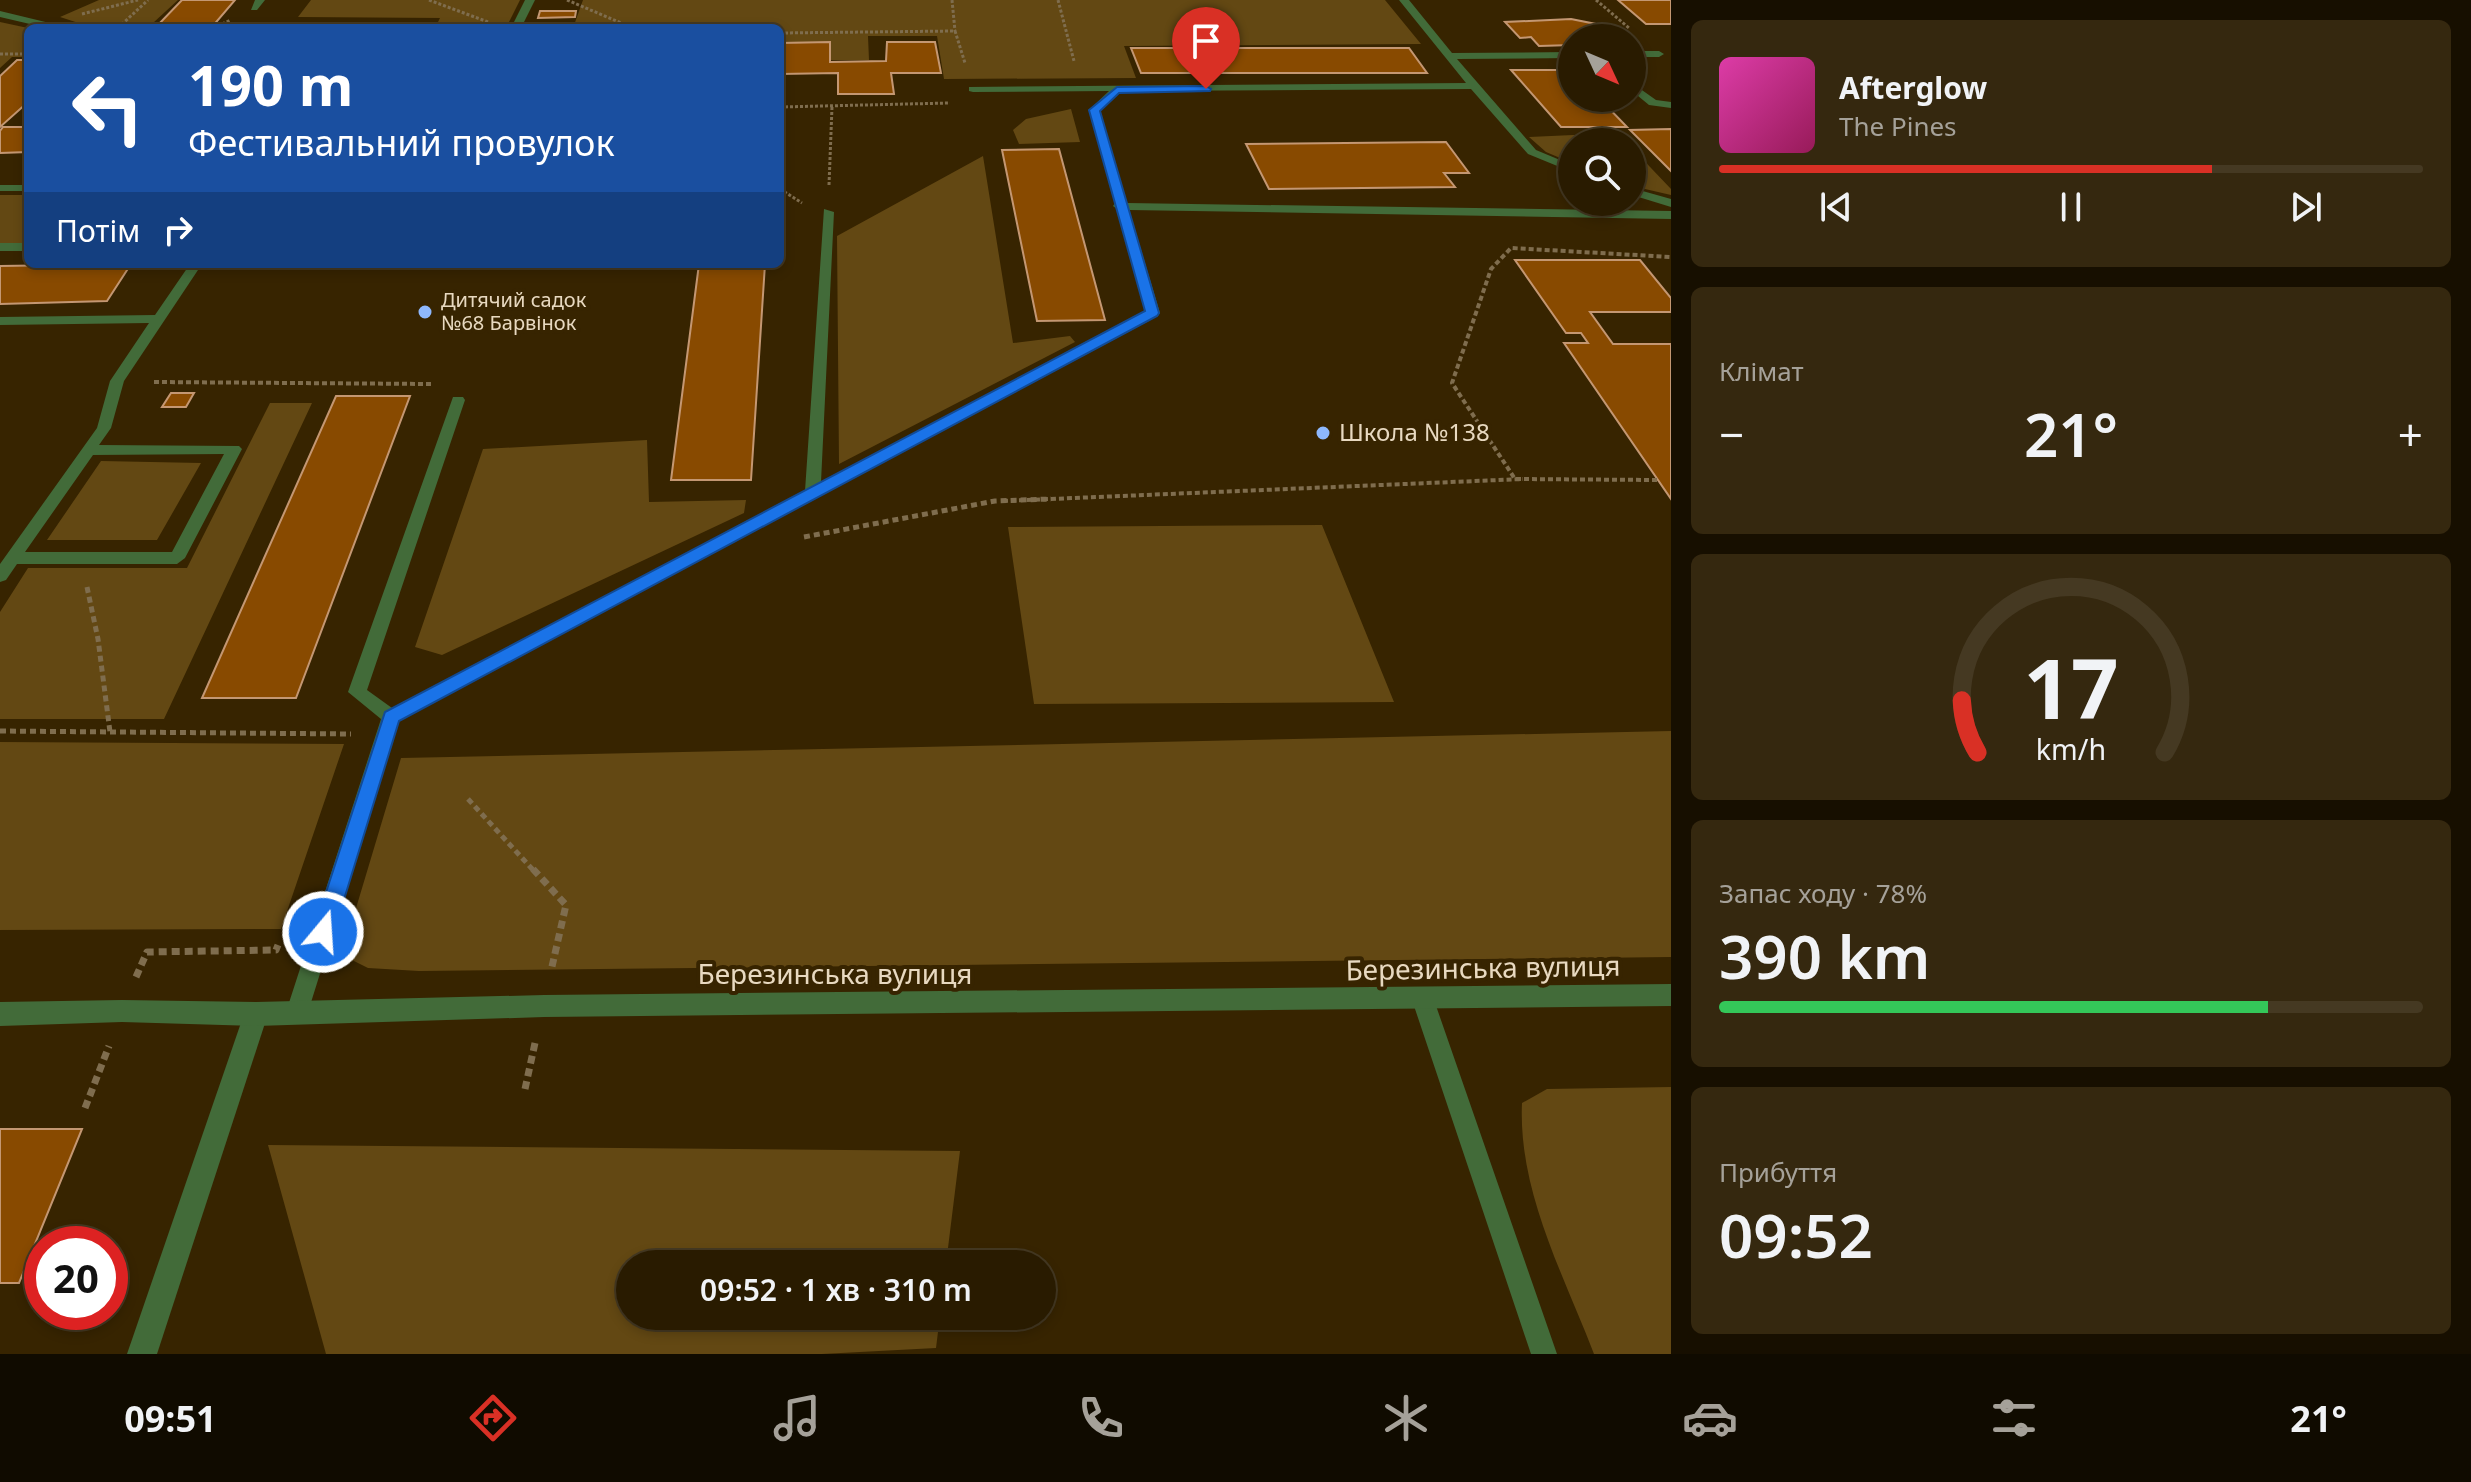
<!DOCTYPE html>
<html lang="uk">
<meta charset="utf-8">
<style>
:root{--surface:#291b00;--page:#35280f;--text:#f1f3f6;--muted:#a5a199;--line:#453922;--accent:#d93025}
body{margin:0;font-family:"Noto Sans",sans-serif;background:var(--page);color:var(--text);height:100vh;display:flex;flex-direction:column;font-size:30px;white-space:nowrap}
*{box-sizing:border-box;margin:0}
p{font-size:26px;color:var(--muted)}
.icon{flex:none;width:44px;height:44px;fill:none;stroke:currentColor;stroke-width:2;stroke-linecap:round;stroke-linejoin:round}
.map{position:relative;flex:1;overflow:hidden}
.drawer{display:flex;flex-direction:column;gap:20px;padding:20px;background:#170f00;width:800px}
.drawer>*{flex:none}
.guide{position:absolute;left:24px;top:24px;width:760px;height:244px;border-radius:12px;box-shadow:0 4px 12px #0003,0 0 0 2px var(--line);background:#1a4fa0;color:#fff;overflow:hidden}
.needle{width:52px;rotate:134deg}
.controls{position:absolute;left:1558px;top:24px;display:grid;gap:16px}
.controls a{display:grid;place-items:center;width:88px;height:88px;border-radius:50%;background:var(--surface);box-shadow:0 4px 12px #0003,0 0 0 2px var(--line);font-size:40px}
.speed{position:absolute;left:24px;top:1226px;display:flex;gap:16px;font-size:40px;font-weight:700;text-align:center}
.speed>*{display:grid;place-content:center;width:104px;height:104px;border-radius:50%;background:var(--surface);box-shadow:0 4px 12px #0003,0 0 0 2px var(--line);line-height:1}
.speed .limit{border:12px solid #d22;background:#fff;color:#111}
.pin{position:absolute;display:grid;place-items:center;width:68px;height:68px;color:#fff;margin:-82px -34px;border-radius:50% 50% 50% 0;rotate:-45deg;box-shadow:0 0 8px #0007}
.pin .icon{rotate:45deg}
.me{position:absolute;width:88px;margin:-44px;rotate:18deg;stroke-linejoin:round;filter:drop-shadow(0 0 6px #0008)}
.turn{display:flex;align-items:center;gap:28px;height:168px;padding:0 32px;font-size:36px}
.turn .icon{width:104px;height:104px;stroke-width:2.5}
.turn b{display:block;font-size:56px;line-height:68px}
.then{display:flex;align-items:center;height:76px;padding:0 32px;background:#0003;gap:16px;font-size:30px}
.big{font-size:60px;font-weight:600;line-height:1.1}
.drawer .widget{flex:1;display:flex;flex-direction:column;justify-content:center;gap:12px;min-width:0;padding:0 28px;border-radius:12px;background:var(--page)}
.drawer .dial{align-items:center;gap:0}
.dial svg{height:208px;overflow:visible;fill:none;stroke:var(--line);stroke-width:7;stroke-linecap:round;text-anchor:middle}
.dial text{fill:var(--text);stroke:none}
.song{display:flex;align-items:center;gap:24px}
.cover{width:96px;height:96px;border-radius:12px;background:linear-gradient(135deg,hsl(320 70% 55%),hsl(330 70% 35%))}
.played{height:8px;border-radius:4px;background:linear-gradient(90deg,var(--accent) 70%,var(--line) 70%)}
.keys{display:flex;justify-content:space-around;direction:ltr}
.heat{display:flex;justify-content:space-between;align-items:center;font-size:44px;direction:ltr}
.charge{height:12px;border-radius:6px;background:linear-gradient(90deg,#34c759 78%,var(--line) 0)}
.trip{position:absolute;left:616px;top:1250px;width:440px;height:80px;border-radius:40px;background:var(--surface);box-shadow:0 4px 12px #0003,0 0 0 2px var(--line);font-weight:600;line-height:80px;text-align:center}
.tab-bar{display:flex;height:128px;justify-content:space-around;align-items:center;background:#100b00;color:var(--muted)}
.tab-bar .icon{width:56px;height:56px}
.tab-bar .active{color:var(--accent)}
.tab-bar b{font-size:36px;color:var(--text)}
main{display:flex;flex:1;min-height:0}
.map>svg:first-child{display:block}
</style>
<main>
<div class="map">
<svg width="1671" height="1354" viewBox="0 0 1671 1354">
<rect width="100%" height="100%" fill="#372400"/>
<path fill="#634813" d="M 99,0 L 178,0 L 153,23 L 129,23 L 123,28 L 94,28 L 60,17 Z
M 311,0 L 520,0 L 506,28 L 435,28 L 440,18 L 298,17 Z
M 583,0 L 1385,0 L 1421,44 L 1124,46 L 1136,78 L 944,79 L 937,36 L 868,36 L 869,60 L 828,60 L 828,42 L 780,42 L 780,28 L 573,28 Z
M 0,22 L 28,28 L 28,57 L 12,57 L 0,68 Z
M 1071,109 L 1080,142 L 1019,144 L 1013,130 L 1026,119 Z
M 1617,133 L 1626,142 L 1572,142 L 1572,163 L 1546,152 L 1529,137 Z
M 1632,148 L 1671,189 L 1671,195 L 1632,186 Z
M 983,156 L 1013,343 L 1070,336 L 1075,342 L 839,464 L 837,236 Z
M 0,195 L 28,195 L 28,243 L 0,243 Z
M 270,403 L 312,403 L 164,719 L 0,719 L 0,612 L 28,568 L 187,568 Z
M 647,440 L 649,502 L 746,500 L 744,513 L 442,655 L 415,647 L 483,449 Z
M 101,461 L 201,463 L 157,540 L 47,540 Z
M 1322,525 L 1394,702 L 1034,704 L 1008,527 Z
M 1671,731 L 1671,957 L 419,971 L 368,968 L 342,955 L 401,758 Z
M 0,742 L 344,744 L 281,929 L 0,930 Z
M 1671,1087 L 1671,1354 L 1594,1354 C 1563,1273 1518,1191 1522,1103 L 1547,1089 Z
M 268,1145 L 960,1151 L 946,1264 L 630,1264 L 630,1316 L 940,1316 L 936,1348 L 822,1354 L 326,1354 Z"/>
<path fill="#884a00" stroke="#c49772" stroke-width="2" d="M 182,0 L 235,0 L 212,27 L 156,27 Z
M 1618,0 L 1671,0 L 1671,24 L 1646,24 Z
M 540,11 L 576,11 L 575,17 L 538,18 Z
M 1571,19 L 1601,25 L 1615,38 L 1572,38 L 1572,45 L 1539,46 L 1531,37 L 1520,38 L 1505,22 Z
M 397,23 L 394,28 L 221,28 L 223,26 Z
M 830,42 L 830,62 L 886,61 L 887,42 L 935,42 L 941,73 L 891,73 L 894,94 L 838,94 L 838,73 L 780,74 L 780,43 Z
M 1131,48 L 1409,48 L 1427,73 L 1141,73 Z
M 17,60 L 28,60 L 28,102 L 0,127 L 0,76 Z
M 1511,70 L 1572,70 L 1572,98 L 1599,98 L 1627,127 L 1561,127 Z
M 3,127 L 28,127 L 28,152 L 0,153 L 0,131 Z
M 1671,129 L 1671,171 L 1630,130 Z
M 1446,142 L 1469,173 L 1444,173 L 1455,187 L 1269,189 L 1246,144 Z
M 1059,149 L 1105,320 L 1037,321 L 1002,150 Z
M 1515,260 L 1640,260 L 1671,298 L 1671,312 L 1590,312 L 1613,344 L 1671,344 L 1671,499 L 1564,343 L 1588,343 L 1581,333 L 1566,333 Z
M 131,264 L 107,301 L 0,304 L 0,266 Z
M 699,264 L 765,264 L 751,480 L 671,480 Z
M 171,393 L 194,393 L 186,407 L 162,407 Z
M 336,396 L 410,396 L 296,698 L 202,698 Z
M 0,1129 L 82,1129 L 19,1283 L 0,1283 Z"/>
<g fill="none" stroke-linecap="round" stroke-linejoin="round">
<path stroke="#7f6d4e" stroke-width="3" stroke-dasharray="3 2" stroke-linecap="butt" d="M 429,0 L 488,22
M 567,0 L 633,28
M 952,0 L 955,31
M 1058,0 L 1074,61
M 1596,0 L 1629,28
M 82,14 L 138,0
M 118,28 L 148,0
M 213,28 L 231,20
M 780,33 L 955,31 L 965,63
M 0,54 L 28,54
M 780,107 L 950,103
M 829,185 L 832,107
M 780,189 L 802,203"/>
<path stroke="#7f6d4e" stroke-width="4" stroke-dasharray="5 3" stroke-linecap="butt" d="M 154,382 L 432,384
M 1657,480 L 1515,479 L 1452,383 L 1491,269 L 1511,248 L 1671,257
M 1003,501 L 1523,479"/>
<path stroke="#7f6d4e" stroke-width="5" stroke-dasharray="6 4" stroke-linecap="butt" d="M 804,537 L 995,501 L 1051,499
M 87,587 L 98,639 L 110,732
M 0,731 L 351,734
M 468,799 L 534,871"/>
<path stroke="#7f6d4e" stroke-width="7" stroke-dasharray="8 5" stroke-linecap="butt" d="M 533,869 L 566,905 L 551,971
M 136,977 L 147,952 L 276,950 L 278,945
M 525,1089 L 535,1043
M 85,1108 L 109,1046"/>
<path fill="#426b39" fill-rule="evenodd" d="M 255,0 L 265,0 L 257,10 L 251,10 Z
M 525,0 L 535,0 L 521,28 L 511,28 Z
M 1399,0 L 1409,0 L 1452,53 L 1572,52 L 1572,58 L 1457,59 L 1536,150 L 1572,165 L 1572,172 L 1528,154 L 1471,89 L 1121,91 L 1100,111 L 1127,203 L 1671,211 L 1671,219 L 1129,210 L 1160,313 L 1158,316 L 399,721 L 308,1012 L 305,1019 L 297,1022 L 289,1019 L 286,1012 L 381,719 L 348,692 L 453,397 L 463,397 L 465,400 L 367,690 L 392,708 L 805,491 L 824,209 L 834,212 L 821,482 L 1146,311 L 1117,209 L 1113,206 L 1115,203 L 1089,110 L 1109,91 L 973,92 L 969,91 L 969,87 L 1466,83 Z
M 0,11 L 62,26 L 64,28 L 47,28 L 0,17 Z
M 1632,51 L 1659,51 L 1664,54 L 1659,57 L 1632,57 Z
M 1632,83 L 1656,100 L 1671,102 L 1671,108 L 1649,105 L 1632,91 Z
M 0,185 L 28,185 L 28,191 L 0,191 Z
M 1632,188 L 1671,199 L 1671,207 L 1632,195 Z
M 0,243 L 28,243 L 28,251 L 0,251 Z
M 190,264 L 202,264 L 124,381 L 111,428 L 99,445 L 239,446 L 242,449 L 185,558 L 177,564 L 17,564 L 6,580 L 0,582 L 0,564 L 97,428 L 110,381 L 149,323 L 0,325 L 0,317 L 155,315 ZM 224,454 L 172,552 L 25,552 L 93,455 Z
M 1423,990 L 1431,993 L 1434,1000 L 1557,1354 L 1531,1354 L 1412,1000 L 1415,993 Z"/>
<path fill="#426b39" fill-rule="evenodd" d="M 256,1002 L 265,1006 L 268,1014 L 157,1354 L 127,1354 L 244,1014 L 247,1006 Z"/>
<path fill="#426b39" fill-rule="evenodd" d="M 1671,984 L 1671,1006 L 544,1017 L 256,1026 L 122,1022 L 0,1026 L 0,1002 L 122,1000 L 256,1002 L 544,995 Z"/>
</g>
<path fill="#1a73e8" stroke="#114b97" stroke-width="2" d="M 1206,86 L 1211,89 L 1210,91 L 1119,93 L 1100,111 L 1159,313 L 1157,316 L 399,721 L 334,932 L 331,939 L 323,941 L 316,939 L 313,932 L 385,712 L 1145,311 L 1089,110 L 1117,87 Z"/>
<g fill="#8eb8fd" stroke="#372400" stroke-width="3">
<circle cx="425" cy="312" r="8"/>
<circle cx="1323" cy="433" r="8"/>
</g>
<g text-anchor="middle" stroke-width="8" stroke-linejoin="round" paint-order="stroke">
<g font-size="20" fill="#e8d9c0" stroke="#372400" text-anchor="start">
<text x="441" y="307">Дитячий садок<tspan x="441" dy="23">№68 Барвінок</tspan></text>
</g>
<g font-size="24" fill="#e8d9c0" stroke="#372400" text-anchor="start">
<text x="1339" y="441">Школа №138</text>
</g>
<g font-size="28" fill="#e8d9c0" stroke="#372400">
<text transform="translate(1483 968) rotate(-1)" y="10">Березинська вулиця</text>
<text x="835" y="984">Березинська вулиця</text>
</g>
</g>
</svg>
<div class="controls">
<a><svg class="needle" viewBox="-14 -14 28 28"><path d="M0-13l5 13h-10z" fill="#e53935"/><path d="M0 13l5-13h-10z" fill="#a5a199"/></svg></a>
<a><svg class="icon" aria-label="search" viewBox="0 0 24 24"><circle cx="10" cy="10" r="6"/><path d="M15 15l6 6"/></svg></a>
</div>
<div class="speed"><div class="limit">20</div></div>
<div class="pin" style="left:1206px;top:89px;background:#d93025"><svg class="icon" aria-label="arrive" viewBox="0 0 24 24"><path d="M6 21V4h12l-3 4 3 4H6"/></svg></div>
<svg class="me" style="left:323px;top:932px" viewBox="-20 -20 40 40"><circle r="17" fill="#1a73e8" stroke="#fff" stroke-width="3"/><path d="M0-11L8 9 0 5-8 9z" fill="#fff"/></svg>
<div class="trip">09:52 · 1 хв · 310 m</div>
<div class="guide">
<div class="turn"><svg class="icon" aria-label="left" viewBox="0 0 24 24"><path d="M17 20v-9H6M10 6l-5 5 5 5"/></svg><div><b>190 m</b>Фестивальний провулок</div></div>
<div class="then">Потім<svg class="icon" aria-label="right" viewBox="0 0 24 24"><path d="M7 20v-9h11M14 6l5 5-5 5"/></svg></div>
</div>
</div>
<section class="drawer">
<div class="widget">
<div class="song"><i class="cover"></i><div><b>Afterglow</b><p>The Pines</p></div></div>
<div class="played"></div>
<div class="keys"><svg class="icon" aria-label="previous" viewBox="0 0 24 24"><path d="M18 5L8 12l10 7zM5 5v14"/></svg><svg class="icon" aria-label="pause" viewBox="0 0 24 24"><path d="M8 5v14M16 5v14"/></svg><svg class="icon" aria-label="next" viewBox="0 0 24 24"><path d="M6 5l10 7-10 7zM19 5v14"/></svg></div>
</div>
<div class="widget"><p>Клімат</p>
<div class="heat"><a>−</a><b class="big">21°</b><a>+</a></div>
</div>
<div class="widget dial"><svg viewBox="0 0 100 80">
<path d="M14 69A42 42 0 1 1 86 69"/>
<path d="M14 69A42 42 0 0 1 8 49" stroke="#d93025"/>
<text x="50" y="56" font-size="32" font-weight="700">17</text>
<text x="50" y="72" font-size="11">km/h</text>
</svg></div>
<div class="widget"><p>Запас ходу · 78%</p><b class="big">390 km</b><div class="charge"></div></div>
<div class="widget"><p>Прибуття</p><b class="big">09:52</b></div>
</section>
</main>
<nav class="tab-bar">
<b>09:51</b>
<svg class="icon active" aria-label="directions" viewBox="0 0 24 24"><path d="M12 3l9 9-9 9-9-9zM9 14v-3h6M13 9l2 2-2 2"/></svg>
<svg class="icon" aria-label="music" viewBox="0 0 24 24"><path d="M9 18V5l10-2v13"/><circle cx="6" cy="18" r="3"/><circle cx="16" cy="16" r="3"/></svg>
<svg class="icon" aria-label="phone" viewBox="0 0 24 24"><path d="M5 4h4l2 5-3 2q2 4 5 5l2-3 5 2v4C11 20 4 13 5 4z"/></svg>
<svg class="icon" aria-label="climate" viewBox="0 0 24 24"><path d="M12 3v18M4 7l16 10M4 17L20 7"/></svg>
<svg class="icon" aria-label="car" viewBox="0 0 24 24"><path d="M5 17H2v-5l4-1 3-4h7l3 4 3 1v5h-3M9 17h6M6 11h13"/><circle cx="7" cy="17" r="2"/><circle cx="17" cy="17" r="2"/></svg>
<svg class="icon" aria-label="filters" viewBox="0 0 24 24"><path d="M4 7h16M4 17h16"/><circle cx="9" cy="7" r="2"/><circle cx="15" cy="17" r="2"/></svg>
<b>21°</b>
</nav>
